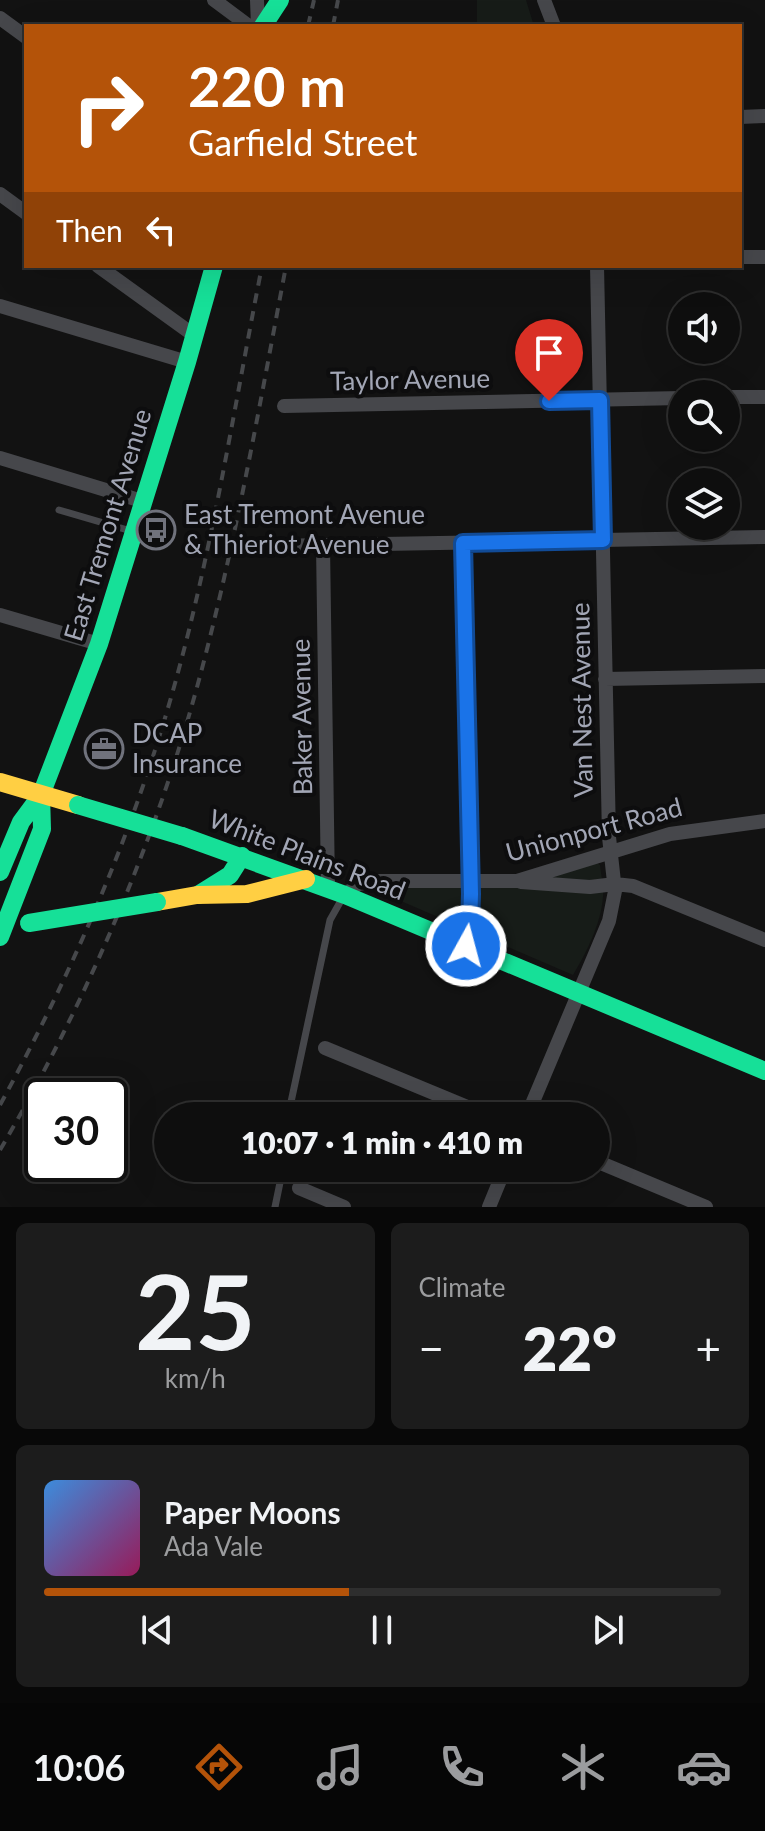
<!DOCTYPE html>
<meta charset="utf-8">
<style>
:root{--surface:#0e0e0e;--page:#1c1c1c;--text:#f1f3f6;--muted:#9b9c9e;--line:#2e2e2e;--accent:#b45309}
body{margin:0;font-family:Lato,sans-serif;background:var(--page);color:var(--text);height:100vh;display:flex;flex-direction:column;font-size:30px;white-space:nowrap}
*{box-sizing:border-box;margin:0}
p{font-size:26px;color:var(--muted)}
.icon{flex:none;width:44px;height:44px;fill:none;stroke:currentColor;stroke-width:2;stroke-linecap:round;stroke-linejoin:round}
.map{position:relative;height:1207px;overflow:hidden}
.sheet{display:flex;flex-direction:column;gap:16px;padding:16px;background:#080808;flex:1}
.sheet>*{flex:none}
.hud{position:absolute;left:24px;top:24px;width:718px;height:244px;border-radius:0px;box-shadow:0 8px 32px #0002,0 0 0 2px var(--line);background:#b45309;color:#fff;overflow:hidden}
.buttons{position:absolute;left:668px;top:292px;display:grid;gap:16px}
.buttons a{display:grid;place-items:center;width:72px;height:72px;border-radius:50%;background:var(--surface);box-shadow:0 8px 32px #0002,0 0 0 2px var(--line);font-size:40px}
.speed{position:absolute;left:24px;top:1078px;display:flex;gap:16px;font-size:40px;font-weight:700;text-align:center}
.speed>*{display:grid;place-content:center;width:104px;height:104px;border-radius:50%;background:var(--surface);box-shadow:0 8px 32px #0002,0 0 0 2px var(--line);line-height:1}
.speed .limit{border:4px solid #111;border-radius:12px;background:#fff;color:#111}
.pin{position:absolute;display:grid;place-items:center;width:68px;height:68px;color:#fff;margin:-82px -34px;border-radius:50% 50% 50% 0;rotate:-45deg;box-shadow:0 0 8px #0007}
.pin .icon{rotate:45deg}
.me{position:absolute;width:88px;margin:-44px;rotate:7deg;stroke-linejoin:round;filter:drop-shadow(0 0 6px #0008)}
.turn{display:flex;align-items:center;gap:28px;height:168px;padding:0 32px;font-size:36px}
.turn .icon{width:104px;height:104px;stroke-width:2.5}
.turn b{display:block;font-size:56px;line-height:68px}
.then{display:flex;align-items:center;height:76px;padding:0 32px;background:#0003;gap:16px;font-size:30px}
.big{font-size:60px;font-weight:800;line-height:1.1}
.sheet .tile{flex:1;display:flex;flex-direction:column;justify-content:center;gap:12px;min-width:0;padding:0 28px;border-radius:12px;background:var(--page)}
.sheet .dial{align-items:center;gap:0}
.dial b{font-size:104px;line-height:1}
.song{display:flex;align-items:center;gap:24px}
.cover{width:96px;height:96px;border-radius:12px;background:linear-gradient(135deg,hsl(210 70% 55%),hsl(330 70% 35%))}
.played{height:8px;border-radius:4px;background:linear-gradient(90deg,var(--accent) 45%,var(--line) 45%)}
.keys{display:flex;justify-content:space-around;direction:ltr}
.heat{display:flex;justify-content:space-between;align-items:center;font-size:44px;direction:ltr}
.sheet .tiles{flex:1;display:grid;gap:16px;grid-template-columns:1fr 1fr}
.tile:last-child{grid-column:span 2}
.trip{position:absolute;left:154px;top:1102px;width:456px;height:80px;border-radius:40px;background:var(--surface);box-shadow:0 8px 32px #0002,0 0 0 2px var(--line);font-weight:800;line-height:80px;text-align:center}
.tab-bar{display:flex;height:128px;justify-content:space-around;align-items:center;background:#060606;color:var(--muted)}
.tab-bar .icon{width:56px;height:56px}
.tab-bar .current{color:var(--accent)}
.tab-bar b{font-size:36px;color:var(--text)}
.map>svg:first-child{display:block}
</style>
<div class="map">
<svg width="765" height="1207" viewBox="0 0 765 1207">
<rect width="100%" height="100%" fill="#121212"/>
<path fill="#171c18" d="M 477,0 L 526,0 L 534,26 L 477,26 Z
M 596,862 L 600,865 C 601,875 604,887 603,897 C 601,923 587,952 573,975 L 373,889 L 374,886 L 515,888 Z"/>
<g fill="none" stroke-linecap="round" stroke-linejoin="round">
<path stroke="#46474b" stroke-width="7" d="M 59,510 L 131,531
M 288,1116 L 330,920 L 343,897
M 275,1207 L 283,1168"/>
<path stroke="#46474b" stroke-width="14" d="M 214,0 L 249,26
M 257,0 L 258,26
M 544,0 L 554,26
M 0,18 L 26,37
M 740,117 L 765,116
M 0,194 L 26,213
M 740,257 L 765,257
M 98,266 L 195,336
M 0,306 L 187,362
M 726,397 L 765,397
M 284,406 L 682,398
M 0,458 L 142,501
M 463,543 L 471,894 L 470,931 L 466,946
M 323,545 L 328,888
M 269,546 L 765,537
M 0,615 L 99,644
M 605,679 L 765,676
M 521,882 L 590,887 L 615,884 L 633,886 L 765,940
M 345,895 L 358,884 L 375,881 L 517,881 L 670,834 L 765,821
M 325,1048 L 489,1116
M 527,1116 L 609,921 L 615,891 L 609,837 L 597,266
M 596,1161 L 706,1207
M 299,1188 L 344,1207
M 489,1207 L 505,1168"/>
<path stroke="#16e098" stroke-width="18" d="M 263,26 L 280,0
M 182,836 L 345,895 L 765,1071
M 0,872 L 21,822 L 41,795 L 99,644 L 187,362 L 214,266
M 198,895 L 230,875 L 242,856
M 0,937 L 42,829 L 41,795"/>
<path stroke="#ffcf43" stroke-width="18" d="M 0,782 L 78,805
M 157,902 L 197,895 L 247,894 L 306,879"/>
<path stroke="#46484b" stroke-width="4" stroke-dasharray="10 8" stroke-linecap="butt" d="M 308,26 L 314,0
M 333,26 L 338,0
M 0,1105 C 62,991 115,874 155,750 C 206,593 230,428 262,266
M 0,1150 C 85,1005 157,838 200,676 C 236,541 260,403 286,266"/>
<path stroke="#16e098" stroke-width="18" d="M 78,805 L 182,836
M 29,923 L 157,902"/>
</g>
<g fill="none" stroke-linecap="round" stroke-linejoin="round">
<defs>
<path id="route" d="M 466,946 L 470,925 L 471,894 L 463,543 L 603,540 L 600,400 L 549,401"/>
</defs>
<use href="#route" stroke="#114b97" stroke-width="20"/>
<use href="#route" stroke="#1a73e8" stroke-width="14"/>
</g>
<defs>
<symbol id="bus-ring" viewBox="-11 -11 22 22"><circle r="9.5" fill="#0d0d0e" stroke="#70727c" stroke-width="1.5"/><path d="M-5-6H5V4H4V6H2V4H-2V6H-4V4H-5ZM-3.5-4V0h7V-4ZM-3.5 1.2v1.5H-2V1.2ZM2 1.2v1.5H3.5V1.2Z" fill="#70727c"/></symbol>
<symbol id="office-ring" viewBox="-11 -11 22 22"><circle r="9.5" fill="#0d0d0e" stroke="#70727c" stroke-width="1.5"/><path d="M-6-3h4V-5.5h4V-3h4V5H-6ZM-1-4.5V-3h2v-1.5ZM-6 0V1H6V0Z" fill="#70727c"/></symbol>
</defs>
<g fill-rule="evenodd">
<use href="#bus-ring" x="134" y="508" width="44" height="44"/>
<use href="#office-ring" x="82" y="727" width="44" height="44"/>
</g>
<g text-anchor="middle" stroke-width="8" stroke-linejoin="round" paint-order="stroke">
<g font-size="26" fill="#a2a6b5" stroke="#0d0d0e">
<text transform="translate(410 380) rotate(-1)" y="9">Taylor Avenue</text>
<text transform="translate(108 525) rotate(-73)" y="9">East Tremont Avenue</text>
<text transform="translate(582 700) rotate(-91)" y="9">Van Nest Avenue</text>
<text transform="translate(302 717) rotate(-91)" y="9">Baker Avenue</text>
<text transform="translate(594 830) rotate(-15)" y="9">Unionport Road</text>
<text transform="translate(307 855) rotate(21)" y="9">White Plains Road</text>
</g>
<g font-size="26" fill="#a2a6b5" stroke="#0d0d0e" text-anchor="start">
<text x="184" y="524">East Tremont Avenue<tspan x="184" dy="30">&amp; Thieriot Avenue</tspan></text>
<text x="132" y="743">DCAP<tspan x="132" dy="30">Insurance</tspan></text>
</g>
</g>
</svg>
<div class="buttons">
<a><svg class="icon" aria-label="sound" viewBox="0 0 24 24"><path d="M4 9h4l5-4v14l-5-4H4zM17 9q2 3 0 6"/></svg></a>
<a><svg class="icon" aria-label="search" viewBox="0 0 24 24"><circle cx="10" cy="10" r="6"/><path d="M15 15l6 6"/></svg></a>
<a><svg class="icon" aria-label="layers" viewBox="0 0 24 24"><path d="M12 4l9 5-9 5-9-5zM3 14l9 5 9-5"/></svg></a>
</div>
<div class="speed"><div class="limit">30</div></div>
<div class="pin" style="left:549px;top:401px;background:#d93025"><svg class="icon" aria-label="arrive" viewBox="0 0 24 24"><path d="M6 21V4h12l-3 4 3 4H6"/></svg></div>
<svg class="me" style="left:466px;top:946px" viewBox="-20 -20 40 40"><circle r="17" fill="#1a73e8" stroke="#fff" stroke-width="3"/><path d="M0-11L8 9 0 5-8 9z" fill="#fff"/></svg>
<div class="trip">10:07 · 1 min · 410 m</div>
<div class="hud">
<div class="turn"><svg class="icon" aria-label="right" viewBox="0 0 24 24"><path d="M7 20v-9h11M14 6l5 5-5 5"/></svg><div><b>220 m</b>Garfield Street</div></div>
<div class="then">Then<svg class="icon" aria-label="left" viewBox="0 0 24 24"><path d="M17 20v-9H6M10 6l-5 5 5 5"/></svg></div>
</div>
</div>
<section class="sheet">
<div class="tiles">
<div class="tile dial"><b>25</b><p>km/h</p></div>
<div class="tile"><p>Climate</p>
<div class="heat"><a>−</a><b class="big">22°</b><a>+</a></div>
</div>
<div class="tile">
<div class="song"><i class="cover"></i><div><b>Paper Moons</b><p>Ada Vale</p></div></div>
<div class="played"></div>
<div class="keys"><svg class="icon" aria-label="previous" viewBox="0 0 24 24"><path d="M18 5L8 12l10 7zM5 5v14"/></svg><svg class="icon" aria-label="pause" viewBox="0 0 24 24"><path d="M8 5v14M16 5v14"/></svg><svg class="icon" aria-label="next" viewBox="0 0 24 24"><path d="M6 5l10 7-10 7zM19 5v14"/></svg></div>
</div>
</div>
</section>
<nav class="tab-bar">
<b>10:06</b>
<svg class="icon current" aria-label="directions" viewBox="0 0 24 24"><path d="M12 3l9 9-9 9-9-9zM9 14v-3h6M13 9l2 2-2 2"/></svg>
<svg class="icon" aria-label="music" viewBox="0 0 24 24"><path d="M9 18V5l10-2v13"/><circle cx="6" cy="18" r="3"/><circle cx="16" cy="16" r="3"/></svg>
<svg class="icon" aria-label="phone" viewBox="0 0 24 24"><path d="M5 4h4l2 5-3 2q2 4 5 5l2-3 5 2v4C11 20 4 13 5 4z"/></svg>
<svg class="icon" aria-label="climate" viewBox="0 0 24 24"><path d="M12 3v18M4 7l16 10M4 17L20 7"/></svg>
<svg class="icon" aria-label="car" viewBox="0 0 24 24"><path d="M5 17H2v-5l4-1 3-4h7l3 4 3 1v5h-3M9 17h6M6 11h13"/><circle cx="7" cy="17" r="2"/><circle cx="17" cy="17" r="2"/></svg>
</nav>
